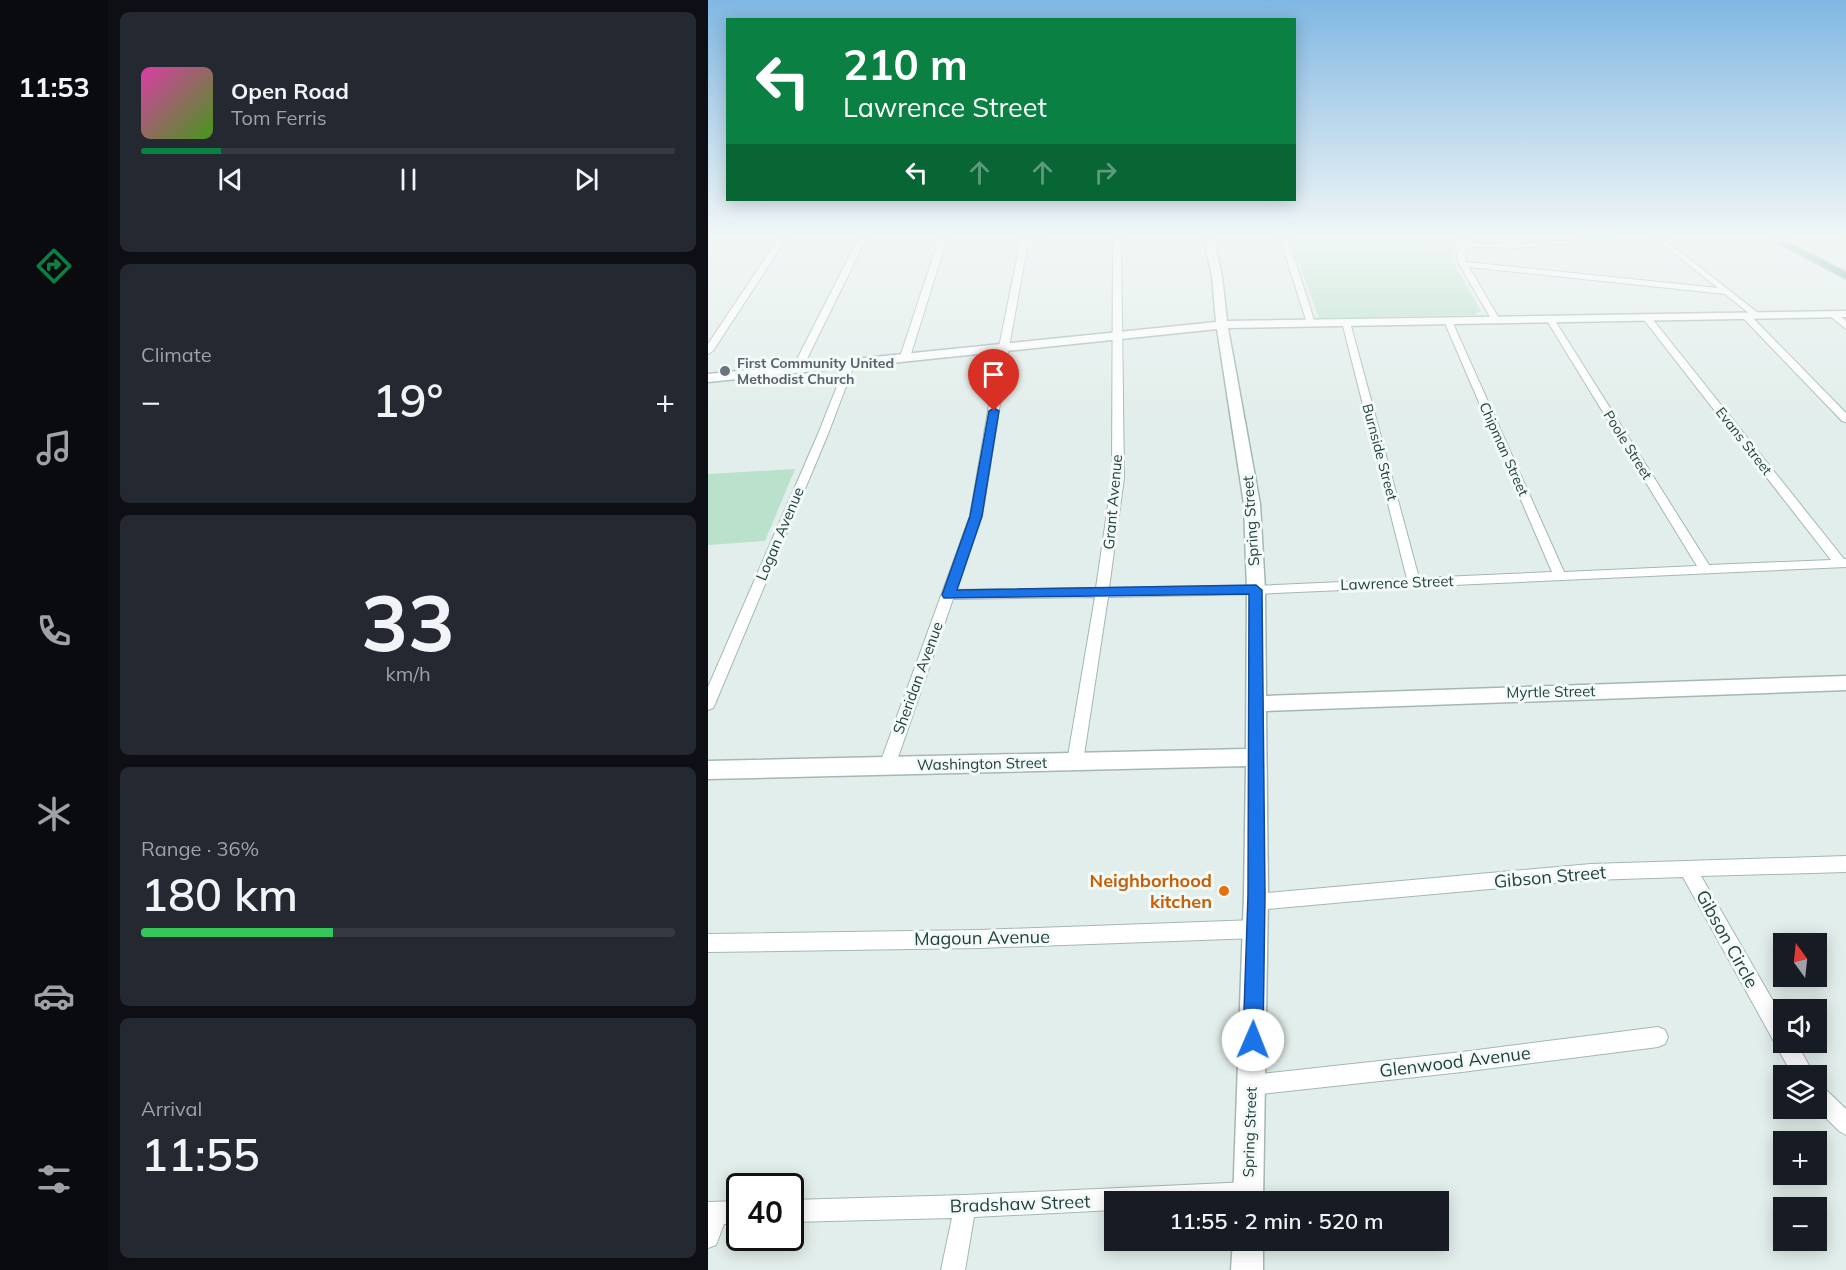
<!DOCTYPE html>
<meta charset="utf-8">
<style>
:root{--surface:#171b24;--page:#242831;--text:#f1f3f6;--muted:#9ea1a6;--line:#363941;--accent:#0b8043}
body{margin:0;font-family:Mulish,sans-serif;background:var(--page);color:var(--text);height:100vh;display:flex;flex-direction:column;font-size:22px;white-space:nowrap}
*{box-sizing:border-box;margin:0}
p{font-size:20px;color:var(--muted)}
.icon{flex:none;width:33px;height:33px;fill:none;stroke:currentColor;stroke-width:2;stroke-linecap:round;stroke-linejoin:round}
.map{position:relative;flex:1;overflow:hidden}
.drawer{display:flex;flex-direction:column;gap:12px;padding:12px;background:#0d0f14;width:600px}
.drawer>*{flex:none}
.hud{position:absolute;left:18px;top:18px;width:570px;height:183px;border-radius:0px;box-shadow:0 3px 15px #0003;background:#0b8043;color:#fff;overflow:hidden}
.needle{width:39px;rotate:345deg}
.tools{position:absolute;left:1065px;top:933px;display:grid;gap:12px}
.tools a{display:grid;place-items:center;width:54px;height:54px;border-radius:0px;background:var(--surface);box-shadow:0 3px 15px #0003;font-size:30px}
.speed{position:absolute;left:18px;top:1173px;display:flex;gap:12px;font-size:30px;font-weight:700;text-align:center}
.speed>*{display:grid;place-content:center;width:78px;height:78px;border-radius:50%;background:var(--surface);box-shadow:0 3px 15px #0003;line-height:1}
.speed .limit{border:3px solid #111;border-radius:9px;background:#fff;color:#111}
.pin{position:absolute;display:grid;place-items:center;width:51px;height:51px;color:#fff;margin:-62px -26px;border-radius:50% 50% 50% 0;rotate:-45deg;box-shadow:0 0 6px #0007}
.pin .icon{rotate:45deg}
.me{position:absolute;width:66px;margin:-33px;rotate:1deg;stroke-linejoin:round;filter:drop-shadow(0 0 4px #0008)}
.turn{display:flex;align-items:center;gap:21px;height:126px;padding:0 18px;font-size:27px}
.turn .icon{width:78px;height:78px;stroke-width:2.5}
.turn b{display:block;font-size:42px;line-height:51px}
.lanes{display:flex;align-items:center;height:57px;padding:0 18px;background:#0003;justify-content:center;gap:30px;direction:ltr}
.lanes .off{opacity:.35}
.big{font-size:45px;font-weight:600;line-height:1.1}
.drawer .tile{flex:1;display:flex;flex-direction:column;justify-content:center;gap:9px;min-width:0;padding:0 21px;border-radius:9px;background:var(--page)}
.drawer .dial{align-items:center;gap:0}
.dial b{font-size:78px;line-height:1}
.song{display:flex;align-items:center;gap:18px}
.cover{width:72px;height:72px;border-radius:9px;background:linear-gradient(135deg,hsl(320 70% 55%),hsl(100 70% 35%))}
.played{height:6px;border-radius:3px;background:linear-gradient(90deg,var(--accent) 15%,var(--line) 15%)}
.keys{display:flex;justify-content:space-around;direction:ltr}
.heat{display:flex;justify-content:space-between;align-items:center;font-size:33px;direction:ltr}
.charge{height:9px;border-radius:4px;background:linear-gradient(90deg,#34c759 36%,var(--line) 0)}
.trip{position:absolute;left:396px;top:1191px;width:345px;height:60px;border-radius:0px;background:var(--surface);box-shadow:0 3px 15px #0003;font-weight:600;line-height:60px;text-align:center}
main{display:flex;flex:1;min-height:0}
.tabs{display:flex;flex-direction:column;width:108px;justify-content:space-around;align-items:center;background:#090b0e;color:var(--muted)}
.tabs .icon{width:42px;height:42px}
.tabs .selected{color:var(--accent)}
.tabs b{font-size:27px;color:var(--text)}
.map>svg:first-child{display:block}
</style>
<main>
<nav class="tabs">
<b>11:53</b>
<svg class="icon selected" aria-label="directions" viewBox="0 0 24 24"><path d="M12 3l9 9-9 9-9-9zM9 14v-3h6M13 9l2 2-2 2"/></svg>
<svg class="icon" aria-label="music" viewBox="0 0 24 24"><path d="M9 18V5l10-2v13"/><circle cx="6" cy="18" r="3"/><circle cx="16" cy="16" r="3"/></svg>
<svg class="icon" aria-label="phone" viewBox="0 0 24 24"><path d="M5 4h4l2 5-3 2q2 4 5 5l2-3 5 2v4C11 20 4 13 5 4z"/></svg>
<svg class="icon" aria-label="climate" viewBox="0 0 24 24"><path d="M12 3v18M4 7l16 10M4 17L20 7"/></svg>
<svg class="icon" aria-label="car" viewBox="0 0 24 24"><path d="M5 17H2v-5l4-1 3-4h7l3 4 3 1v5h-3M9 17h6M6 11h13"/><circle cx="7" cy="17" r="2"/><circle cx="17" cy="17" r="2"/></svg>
<svg class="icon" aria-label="filters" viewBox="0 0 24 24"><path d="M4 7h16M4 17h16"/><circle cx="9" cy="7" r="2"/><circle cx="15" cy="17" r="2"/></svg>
</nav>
<section class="drawer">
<div class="tile">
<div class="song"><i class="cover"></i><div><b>Open Road</b><p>Tom Ferris</p></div></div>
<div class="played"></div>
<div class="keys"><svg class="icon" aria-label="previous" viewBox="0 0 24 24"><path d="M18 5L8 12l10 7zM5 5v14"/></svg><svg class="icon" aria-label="pause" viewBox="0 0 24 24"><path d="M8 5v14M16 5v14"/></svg><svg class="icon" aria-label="next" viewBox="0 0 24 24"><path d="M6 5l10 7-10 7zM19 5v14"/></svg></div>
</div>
<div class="tile"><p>Climate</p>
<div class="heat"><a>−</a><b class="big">19°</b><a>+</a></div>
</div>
<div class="tile dial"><b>33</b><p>km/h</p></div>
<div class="tile"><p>Range · 36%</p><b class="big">180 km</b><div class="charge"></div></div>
<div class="tile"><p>Arrival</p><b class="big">11:55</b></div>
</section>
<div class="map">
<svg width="1138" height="1270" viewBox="0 0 1138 1270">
<rect width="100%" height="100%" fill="#e2eeeb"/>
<path fill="#b9e1cb" d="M 582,239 L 680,239 L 747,246 L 744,260 L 773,311 L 766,315 L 611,318 Z
M 87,469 L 57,541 L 0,545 L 0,474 Z"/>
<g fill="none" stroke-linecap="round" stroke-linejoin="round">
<defs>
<path id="minor" d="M 70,239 L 78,239 L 5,351 L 0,354 L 0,344 Z
M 150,239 L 158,239 L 94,369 L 86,371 L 84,369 Z
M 231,239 L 239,239 L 202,357 L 194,359 L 192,357 Z
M 313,239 L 337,239 L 320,242 L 301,347 L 274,516 L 248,590 L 388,588 L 404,478 L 405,239 L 413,239 L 416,478 L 401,588 L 548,586 L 699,579 L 634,322 L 638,319 L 642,322 L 711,578 L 844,572 L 736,321 L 740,318 L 744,321 L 856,572 L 989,566 L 838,319 L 842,316 L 846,319 L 1001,565 L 1123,560 L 936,320 L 936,316 L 942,316 L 1136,559 L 1138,559 L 1138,567 L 548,594 L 400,597 L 375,762 L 372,767 L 367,768 L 362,767 L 359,762 L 387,597 L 245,599 L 187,766 L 184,771 L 179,773 L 174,771 L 171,766 L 262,516 L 291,347 Z
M 572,239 L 580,239 L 607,323 L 606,325 L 599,323 Z
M 749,239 L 757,239 L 759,243 L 807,244 L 906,239 L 902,241 L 807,248 L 760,247 L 757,256 L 758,262 L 1010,288 L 948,239 L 956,239 L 1054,316 L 1047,318 L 1017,294 L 761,267 L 792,320 L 785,322 L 751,264 L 749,256 L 753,245 Z
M 1122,312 L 1128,312 L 1138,321 L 1138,329 L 1122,316 Z
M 1035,314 L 1041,314 L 1138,413 L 1138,422 L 1134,421 L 1035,318 Z
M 139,361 L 147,363 L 120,434 L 7,704 L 5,708 L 0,710 L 0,687 L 110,434 Z
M 1138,856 L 1138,872 L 993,876 L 1076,1020 L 1076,1042 L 1088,1042 L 1107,1076 L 1085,1076 L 975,877 L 883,880 L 548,910 L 542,908 L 539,902 L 542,896 L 548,894 L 883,864 Z
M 548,920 L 554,923 L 557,929 L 554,935 L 548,938 L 271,948 L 0,952 L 0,934 L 271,930 Z
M 950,1027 L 957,1030 L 960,1037 L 957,1044 L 950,1047 L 754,1072 L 544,1095 L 537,1092 L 534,1085 L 537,1078 L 544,1075 L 754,1052 Z
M 1108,1084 L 1115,1087 L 1138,1109 L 1138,1135 L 1131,1131 L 1108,1108 Z
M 541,1182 L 549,1185 L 552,1193 L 547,1202 L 406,1202 L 406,1210 L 266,1217 L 257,1270 L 233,1270 L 244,1218 L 82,1222 L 82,1200 L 257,1195 Z
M 32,1201 L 32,1223 L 16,1224 L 8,1245 L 0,1248 L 0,1202 Z"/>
<path id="tertiary" d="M 496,239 L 506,239 L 514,276 L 519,321 L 1138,311 L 1138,317 L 520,328 L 552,504 L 557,590 L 558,696 L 1138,676 L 1138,690 L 558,711 L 560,895 L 555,1202 L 525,1202 L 536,895 L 538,766 L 0,779 L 0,761 L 538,749 L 539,590 L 536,504 L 509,329 L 0,382 L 0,374 L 508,322 L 504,276 Z
M 525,1240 L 555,1240 L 555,1270 L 523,1270 Z"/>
<path id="primary" d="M 1062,239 L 1074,239 L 1138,272 L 1138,279 Z"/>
</defs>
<use href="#minor" stroke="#a4b7b4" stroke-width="2"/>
<use href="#tertiary" stroke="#a4b7b4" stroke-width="3"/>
<use href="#primary" stroke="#c1cac9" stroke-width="3"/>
<use href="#minor" fill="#fff" fill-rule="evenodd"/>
<use href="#tertiary" fill="#fff" fill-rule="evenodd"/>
<use href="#primary" fill="#62a8a3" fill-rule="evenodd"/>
</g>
<linearGradient id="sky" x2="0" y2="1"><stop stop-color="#80b7e2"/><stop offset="0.57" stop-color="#f2f7f6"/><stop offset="1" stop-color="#f2f7f6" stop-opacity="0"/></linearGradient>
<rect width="1138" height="417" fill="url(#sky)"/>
<path fill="#1a73e8" stroke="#114b97" stroke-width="1.5" d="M 286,408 L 291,411 L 274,516 L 249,590 L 548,585 L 554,590 L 557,895 L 555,1040 L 552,1047 L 545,1050 L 538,1047 L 535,1040 L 540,895 L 541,594 L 236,598 L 234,595 L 262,516 L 281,411 Z"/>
<circle fill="#6b7280" stroke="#f3faf8" stroke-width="2" cx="17" cy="371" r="6"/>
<circle fill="#e8710a" stroke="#f3faf8" stroke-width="2" cx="516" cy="891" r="6"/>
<g text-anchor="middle" stroke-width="6" stroke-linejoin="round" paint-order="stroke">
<g font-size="14" font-weight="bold" fill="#5b616d" stroke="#f3faf8" text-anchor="start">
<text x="29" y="368">First Community United<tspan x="29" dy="16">Methodist Church</tspan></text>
</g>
<g font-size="14" fill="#20413e" stroke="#f3faf8">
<text transform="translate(1036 441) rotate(52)" y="5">Evans Street</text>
<text transform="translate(920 445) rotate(58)" y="5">Poole Street</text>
<text transform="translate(796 449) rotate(66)" y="5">Chipman Street</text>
<text transform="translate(672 452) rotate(75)" y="5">Burnside Street</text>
</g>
<g font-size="15" fill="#20413e" stroke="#f3faf8">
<text transform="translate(405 502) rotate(-85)" y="5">Grant Avenue</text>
<text transform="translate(543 521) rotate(-94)" y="5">Spring Street</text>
<text transform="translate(72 534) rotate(-67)" y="5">Logan Avenue</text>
<text transform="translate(689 583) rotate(-2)" y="5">Lawrence Street</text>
<text transform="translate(210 678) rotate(-70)" y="5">Sheridan Avenue</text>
<text transform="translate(843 692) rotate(-1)" y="5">Myrtle Street</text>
<text transform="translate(274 764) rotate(-1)" y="5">Washington Street</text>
<text transform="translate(542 1132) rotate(-88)" y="5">Spring Street</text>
</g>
<g font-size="18" fill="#20413e" stroke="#f3faf8">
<text transform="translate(842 877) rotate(-5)" y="6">Gibson Street</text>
<text transform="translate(274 938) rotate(-1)" y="6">Magoun Avenue</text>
<text transform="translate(1019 939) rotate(61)" y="6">Gibson Circle</text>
<text transform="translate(747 1062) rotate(-7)" y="6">Glenwood Avenue</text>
<text transform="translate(312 1204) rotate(-2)" y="6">Bradshaw Street</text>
</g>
<g font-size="18" font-weight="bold" fill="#c56008" stroke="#f3faf8" text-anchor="end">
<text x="504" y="887">Neighborhood<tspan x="504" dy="21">kitchen</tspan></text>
</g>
</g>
</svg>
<div class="tools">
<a><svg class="needle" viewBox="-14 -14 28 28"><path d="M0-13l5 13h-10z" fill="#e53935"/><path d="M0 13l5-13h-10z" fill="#9ea1a6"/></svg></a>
<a><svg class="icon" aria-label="sound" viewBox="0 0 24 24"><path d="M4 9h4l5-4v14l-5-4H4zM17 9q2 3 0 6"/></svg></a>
<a><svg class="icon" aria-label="layers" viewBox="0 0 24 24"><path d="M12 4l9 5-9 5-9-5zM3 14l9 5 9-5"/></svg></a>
<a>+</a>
<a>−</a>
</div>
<div class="speed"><div class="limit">40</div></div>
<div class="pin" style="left:286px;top:411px;background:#d93025"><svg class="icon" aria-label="arrive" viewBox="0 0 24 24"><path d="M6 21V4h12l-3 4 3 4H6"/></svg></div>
<svg class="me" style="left:545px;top:1040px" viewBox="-20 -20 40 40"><circle r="19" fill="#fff"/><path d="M0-13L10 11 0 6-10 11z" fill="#1a73e8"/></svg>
<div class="trip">11:55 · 2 min · 520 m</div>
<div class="hud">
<div class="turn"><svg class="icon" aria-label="left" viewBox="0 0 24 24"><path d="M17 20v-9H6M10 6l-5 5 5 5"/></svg><div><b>210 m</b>Lawrence Street</div></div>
<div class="lanes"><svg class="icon" aria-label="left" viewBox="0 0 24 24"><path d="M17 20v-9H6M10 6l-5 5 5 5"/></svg><svg class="icon off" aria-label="ahead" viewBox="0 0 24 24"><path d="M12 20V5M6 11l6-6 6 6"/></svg><svg class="icon off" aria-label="ahead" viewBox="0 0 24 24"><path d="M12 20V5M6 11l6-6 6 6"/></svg><svg class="icon off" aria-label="right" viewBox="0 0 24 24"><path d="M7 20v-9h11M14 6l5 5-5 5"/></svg></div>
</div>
</div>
</main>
